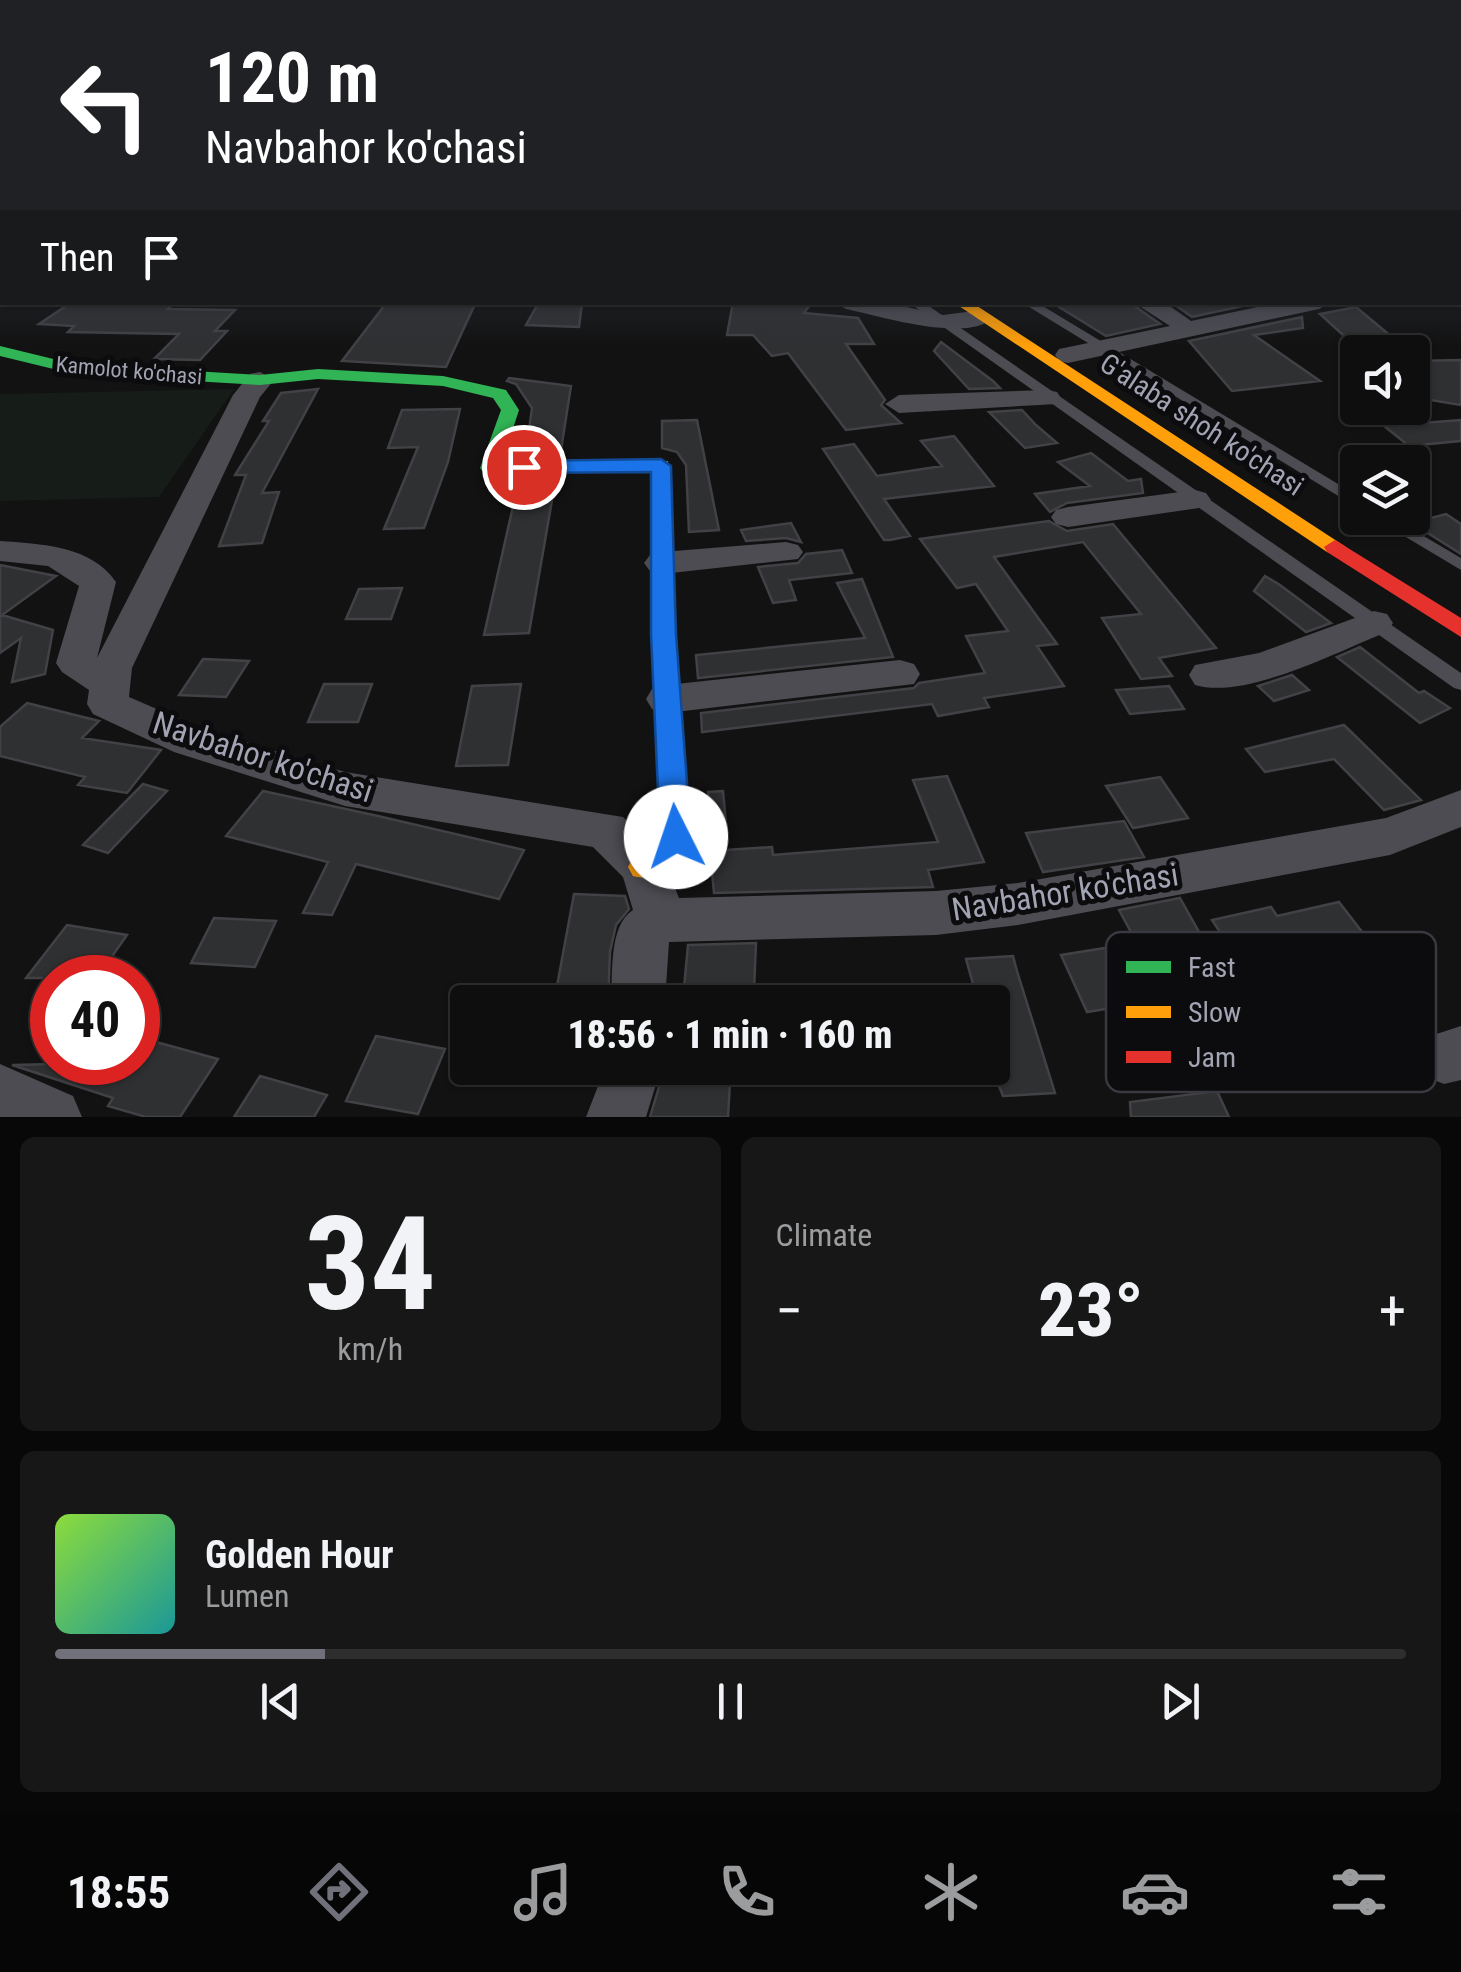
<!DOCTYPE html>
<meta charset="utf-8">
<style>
:root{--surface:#0e0e0e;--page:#171717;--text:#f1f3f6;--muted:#9b9c9e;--line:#2e2e2e;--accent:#70717b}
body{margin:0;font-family:"Roboto Condensed",sans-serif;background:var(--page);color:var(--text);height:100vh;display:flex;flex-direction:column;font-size:38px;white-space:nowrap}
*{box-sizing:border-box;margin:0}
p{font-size:32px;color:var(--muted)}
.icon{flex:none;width:55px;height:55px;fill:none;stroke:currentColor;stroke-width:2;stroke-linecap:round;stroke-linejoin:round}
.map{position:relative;height:1117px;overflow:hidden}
.drawer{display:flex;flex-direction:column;gap:20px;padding:20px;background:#080808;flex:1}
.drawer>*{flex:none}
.hud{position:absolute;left:0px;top:0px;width:1462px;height:305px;box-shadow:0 2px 8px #0004,0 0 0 2px var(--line);background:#202124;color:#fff;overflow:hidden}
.fabs{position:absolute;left:1340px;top:335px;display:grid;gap:20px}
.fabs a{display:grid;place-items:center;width:90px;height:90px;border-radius:10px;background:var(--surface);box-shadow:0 2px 8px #0004,0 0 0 2px var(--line);font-size:50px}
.speed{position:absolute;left:30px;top:955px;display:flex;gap:20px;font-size:50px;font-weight:700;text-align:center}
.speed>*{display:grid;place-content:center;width:130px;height:130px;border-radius:50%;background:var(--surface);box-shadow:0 2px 8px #0004,0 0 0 2px var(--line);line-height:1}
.speed .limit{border:15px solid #d22;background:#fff;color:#111}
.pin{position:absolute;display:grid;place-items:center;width:85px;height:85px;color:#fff;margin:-42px;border:5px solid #fff;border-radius:50%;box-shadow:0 2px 10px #0007}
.me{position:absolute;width:110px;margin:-55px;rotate:356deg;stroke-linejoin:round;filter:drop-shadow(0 0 8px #0008)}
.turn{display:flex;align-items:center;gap:35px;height:210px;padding:0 40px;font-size:45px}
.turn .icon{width:130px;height:130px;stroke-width:2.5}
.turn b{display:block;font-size:70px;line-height:85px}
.then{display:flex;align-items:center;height:95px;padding:0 40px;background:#0003;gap:20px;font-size:38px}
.big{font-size:75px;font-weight:800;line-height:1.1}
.drawer .card{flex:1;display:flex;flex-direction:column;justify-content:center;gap:15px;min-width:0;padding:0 35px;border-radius:15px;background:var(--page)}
.drawer .dial{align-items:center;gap:0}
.dial b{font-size:130px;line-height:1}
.song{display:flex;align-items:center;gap:30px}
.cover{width:120px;height:120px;border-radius:15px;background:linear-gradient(135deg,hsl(90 70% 55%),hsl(180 70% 35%))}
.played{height:10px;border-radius:5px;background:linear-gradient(90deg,var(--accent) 20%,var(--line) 20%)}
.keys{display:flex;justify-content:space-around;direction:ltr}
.heat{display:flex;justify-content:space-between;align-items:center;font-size:55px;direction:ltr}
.drawer .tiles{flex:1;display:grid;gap:20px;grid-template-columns:1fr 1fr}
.card:last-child{grid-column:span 2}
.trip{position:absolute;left:450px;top:985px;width:560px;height:100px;border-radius:10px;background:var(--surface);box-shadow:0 2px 8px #0004,0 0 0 2px var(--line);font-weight:800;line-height:100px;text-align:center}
.dock{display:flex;height:160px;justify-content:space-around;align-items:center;background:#060606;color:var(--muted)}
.dock .icon{width:70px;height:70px}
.dock .on{color:var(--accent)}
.dock b{font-size:45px;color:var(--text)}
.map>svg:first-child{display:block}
</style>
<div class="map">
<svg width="1461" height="1117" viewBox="0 0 1461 1117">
<rect width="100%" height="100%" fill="#121212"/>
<path fill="#161c18" d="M 234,389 L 159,497 L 0,501 L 0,394 Z"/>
<path fill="#2f3032" stroke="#414146" stroke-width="2.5" d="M 72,302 L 175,302 L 168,309 L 235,310 L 215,331 L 227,331 L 200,360 L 154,359 L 179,334 L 68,332 L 74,326 L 39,324 Z
M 387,302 L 476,302 L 446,367 L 342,361 Z
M 539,302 L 582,304 L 579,327 L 526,325 Z
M 733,302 L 812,302 L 804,313 L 858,318 L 874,344 L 846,344 L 885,400 L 881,405 L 901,423 L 846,430 L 788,353 L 772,356 L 753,335 L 727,335 Z
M 1051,302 L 1129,302 L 1160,324 L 1106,336 Z
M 1171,302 L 1261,302 L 1192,317 Z
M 1356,307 L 1410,352 L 1353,352 L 1353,344 L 1320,314 Z
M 1302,317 L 1303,328 L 1254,335 L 1320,381 L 1232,391 L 1189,341 Z
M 941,342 L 993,381 L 1000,388 L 969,389 L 934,351 Z
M 1461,360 L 1461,405 L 1412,397 L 1412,361 Z
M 509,378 L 571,386 L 561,450 L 526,451 L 532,408 L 516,384 L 507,381 Z
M 318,389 L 262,493 L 279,492 L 262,543 L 219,546 L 246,475 L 235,475 L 269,421 L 263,421 L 281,393 Z
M 460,409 L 448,462 L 424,528 L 384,529 L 418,447 L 388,448 L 402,410 Z
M 1022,410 L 1036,425 L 1057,443 L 1025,448 L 989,412 Z
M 697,420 L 719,530 L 689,532 L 686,465 L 677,452 L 662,448 L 662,421 Z
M 1461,420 L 1461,441 L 1409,446 L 1384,426 Z
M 954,436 L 994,486 L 884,499 L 910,536 L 890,540 L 884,540 L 823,449 L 854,444 L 877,476 L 942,466 L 921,441 Z
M 1091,453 L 1128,481 L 1141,479 L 1143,493 L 1067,503 L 1050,512 L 1035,494 L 1090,486 L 1058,462 Z
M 555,483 L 529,633 L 484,635 L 518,484 Z
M 1446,514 L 1461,524 L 1461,554 L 1412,523 Z
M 1049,521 L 1067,531 L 1113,524 L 1216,648 L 1159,658 L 1172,676 L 1141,679 L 1102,618 L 1141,614 L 1083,542 L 994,557 L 1057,644 L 1037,646 L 1064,686 L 984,698 L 989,707 L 938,716 L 932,704 L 702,732 L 701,713 L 914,688 L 919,683 L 985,673 L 966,636 L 1008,631 L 976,584 L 957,588 L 920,539 Z
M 791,523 L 801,542 L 786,538 L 746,541 L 741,530 Z
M 842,550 L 852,573 L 789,580 L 796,600 L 773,603 L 758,567 L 798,563 L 806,554 Z
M 0,565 L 56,576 L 2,615 L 53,630 L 45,674 L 12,682 L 21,638 L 0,653 Z
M 1265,576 L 1280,585 L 1331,623 L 1306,632 L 1254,591 Z
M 862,579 L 893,657 L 698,678 L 696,655 L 865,638 L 837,583 Z
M 402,588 L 391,619 L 346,619 L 359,589 Z
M 1360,647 L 1419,693 L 1424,691 L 1450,708 L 1420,723 L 1337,657 Z
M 203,659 L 249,661 L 226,697 L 179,695 Z
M 1292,675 L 1309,690 L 1274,701 L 1258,686 Z
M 324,684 L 372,684 L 358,722 L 308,722 Z
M 521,684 L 508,765 L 456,766 L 472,686 Z
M 1169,686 L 1184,709 L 1130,714 L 1116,690 Z
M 27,703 L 99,721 L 82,738 L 161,750 L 127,793 L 78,785 L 85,777 L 0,756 L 0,727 Z
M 1344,725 L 1421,800 L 1384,810 L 1334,759 L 1265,772 L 1246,749 Z
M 947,776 L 984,862 L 928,870 L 933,887 L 714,893 L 710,851 L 772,847 L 773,855 L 938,842 L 913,780 Z
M 1160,777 L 1188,818 L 1133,828 L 1106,786 Z
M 143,784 L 167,791 L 108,853 L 83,845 Z
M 263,791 L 378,816 L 524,850 L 499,899 L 356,864 L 332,915 L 303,913 L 328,862 L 226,836 Z
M 723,791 L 727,834 L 712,834 L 708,792 Z
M 1124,821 L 1144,857 L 1043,872 L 1026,833 Z
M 574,894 L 625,896 L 629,909 L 616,925 L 610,952 L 608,1002 L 554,1002 Z
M 1180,898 L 1203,939 L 1140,949 L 1119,910 Z
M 1339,902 L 1366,937 L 1335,944 L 1382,1005 L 1351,1013 L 1312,959 L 1247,972 L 1212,920 L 1271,907 L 1277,916 Z
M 214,918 L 276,921 L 255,967 L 191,963 Z
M 67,925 L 127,935 L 97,978 L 26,978 Z
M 756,943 L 754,991 L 684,988 L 688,945 Z
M 1124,945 L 1153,1001 L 1087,1012 L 1061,955 Z
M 1013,956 L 1017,971 L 1055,1093 L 1003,1096 L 992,1069 L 992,1002 L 978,1002 L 966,959 Z
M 376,1036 L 445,1049 L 418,1114 L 346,1101 Z
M 138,1037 L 218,1059 L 180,1117 L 146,1117 L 108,1106 L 113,1098 L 12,1065 L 138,1062 Z
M 260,1076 L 327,1095 L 314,1117 L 234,1117 Z
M 662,1077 L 730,1082 L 728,1117 L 650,1117 Z
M 1217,1091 L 1229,1117 L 1131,1117 L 1130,1102 Z"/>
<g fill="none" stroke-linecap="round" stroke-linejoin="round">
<path fill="#4c4c52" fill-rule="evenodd" d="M 908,302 L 923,302 L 1461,673 L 1461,690 L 1454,688 Z
M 1021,302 L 1036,302 L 1358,496 L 1358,508 Z
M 1374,518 L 1393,518 L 1461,558 L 1461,570 Z"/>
<path fill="#4c4c52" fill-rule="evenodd" d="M 1460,191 L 1461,191 L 1461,200 L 1460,200 Z
M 0,213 L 2,213 L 2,225 L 0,225 Z
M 1460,291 L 1461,305 L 1452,303 L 1460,302 Z
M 834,302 L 884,302 L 943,315 L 982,310 L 994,317 C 969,344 880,316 846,309 Z
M 1133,302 L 1164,302 L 1191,321 L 1282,302 L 1331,302 L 1319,309 L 1068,363 L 1059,361 L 1055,355 L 1059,349 L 1170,326 Z
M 260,372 L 274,380 L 260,397 L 132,668 L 129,697 L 203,729 L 345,772 L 623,817 L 661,853 L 679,898 L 936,891 L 1018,883 L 1386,818 L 1461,790 L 1461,827 L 1390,855 L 1018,925 L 936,935 L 669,942 L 665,1002 L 611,1002 C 613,977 608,925 633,910 L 623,877 L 593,847 L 345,806 L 174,752 L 93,714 L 87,704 L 89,690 L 62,672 L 56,663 L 79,586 L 48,566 L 0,561 L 0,541 C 40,544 91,545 116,582 L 97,658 L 233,395 L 250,374 Z
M 1047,390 L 1057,392 L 1061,398 L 1057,404 L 899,413 L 885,404 L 899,395 Z
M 1195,490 L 1206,493 L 1211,500 L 1206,507 L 1068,527 L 1056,524 L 1051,517 L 1056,510 L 1068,507 Z
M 786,542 L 798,545 L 803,552 L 798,559 L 662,574 L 650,571 L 644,563 L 650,555 L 662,552 Z
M 1374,611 L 1387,614 L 1393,623 L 1387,632 C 1338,651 1247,700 1195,685 L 1189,675 L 1195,665 L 1259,653 Z
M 900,660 L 914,664 L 920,674 L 914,684 L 667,713 L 652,709 L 646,699 L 652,689 L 667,685 Z
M 1461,1026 L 1461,1080 L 1444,1084 L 1424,1076 L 1416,1057 L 1424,1038 Z
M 0,1064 L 73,1096 L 82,1117 L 0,1117 Z
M 605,1068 L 661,1068 L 646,1117 L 586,1117 Z"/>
<path fill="#30b455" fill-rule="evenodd" d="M 0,346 L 74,364 L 260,375 L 318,369 L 443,376 L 506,390 L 519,410 L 502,462 L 668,461 L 676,626 L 664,634 L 652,626 L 651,471 L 483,472 L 480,468 L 501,410 L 493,398 L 443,386 L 318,379 L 260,385 L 74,374 L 0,356 Z"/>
<path fill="#ff9f0a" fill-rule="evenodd" d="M 953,302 L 971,302 L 1346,547 L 1335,554 L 1327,552 Z
M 664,618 L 676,626 L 691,837 C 681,857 656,884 633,876 L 628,867 L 633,858 L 661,833 L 652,626 Z"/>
<path fill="#e5322d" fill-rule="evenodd" d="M 1335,540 L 1461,618 L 1461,637 L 1327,552 L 1324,547 Z"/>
</g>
<linearGradient id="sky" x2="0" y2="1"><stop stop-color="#0a0a0a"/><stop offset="0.55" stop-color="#333944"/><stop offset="1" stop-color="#333944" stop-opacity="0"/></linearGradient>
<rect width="1461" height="347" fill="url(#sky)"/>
<path fill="#1a73e8" stroke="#114b97" stroke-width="2.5" d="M 661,459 L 671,466 L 676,634 L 691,837 L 687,846 L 676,850 L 665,846 L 660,837 L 651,634 L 651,472 L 524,473 L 514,467 L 524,461 Z"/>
<g text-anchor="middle" stroke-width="10" stroke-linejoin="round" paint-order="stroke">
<g font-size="22" fill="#a2a4b4" stroke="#0c0c0e">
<text transform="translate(129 370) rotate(5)" y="8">Kamolot ko'chasi</text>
</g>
<g font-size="28" fill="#a2a4b4" stroke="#0c0c0e">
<text transform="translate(1202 424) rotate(33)" y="10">G'alaba shoh ko'chasi</text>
</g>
<g font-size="32" fill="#a2a4b4" stroke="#0c0c0e">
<text transform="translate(263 757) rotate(18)" y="11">Navbahor ko'chasi</text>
<text transform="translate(1065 892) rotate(-9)" y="11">Navbahor ko'chasi</text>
</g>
</g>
<rect x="1106" y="932" width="330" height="160" rx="15" fill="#0c0c0e" stroke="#393a40" stroke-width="2.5"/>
<rect x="1126" y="961" width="45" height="12" fill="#30b455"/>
<rect x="1126" y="1006" width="45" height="12" fill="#ff9f0a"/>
<rect x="1126" y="1051" width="45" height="12" fill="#e5322d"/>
<g font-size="28" fill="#a2a4b4">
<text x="1188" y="977">Fast</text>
<text x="1188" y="1022">Slow</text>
<text x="1188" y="1067">Jam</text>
</g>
</svg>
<div class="fabs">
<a><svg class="icon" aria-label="sound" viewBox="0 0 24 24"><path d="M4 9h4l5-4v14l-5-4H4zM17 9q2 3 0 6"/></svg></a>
<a><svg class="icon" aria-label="layers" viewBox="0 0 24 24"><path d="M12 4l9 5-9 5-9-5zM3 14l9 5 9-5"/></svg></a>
</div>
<div class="speed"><div class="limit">40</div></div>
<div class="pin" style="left:524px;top:467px;background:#d93025"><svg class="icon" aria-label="arrive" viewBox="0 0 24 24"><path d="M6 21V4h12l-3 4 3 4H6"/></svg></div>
<svg class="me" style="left:676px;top:837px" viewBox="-20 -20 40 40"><circle r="19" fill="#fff"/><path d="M0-13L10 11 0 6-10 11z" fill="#1a73e8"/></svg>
<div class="trip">18:56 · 1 min · 160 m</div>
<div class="hud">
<div class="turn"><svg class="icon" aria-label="left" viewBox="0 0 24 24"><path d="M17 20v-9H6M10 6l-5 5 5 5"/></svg><div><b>120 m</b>Navbahor ko'chasi</div></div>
<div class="then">Then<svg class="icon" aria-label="arrive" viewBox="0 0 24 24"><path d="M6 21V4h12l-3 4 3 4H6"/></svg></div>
</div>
</div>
<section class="drawer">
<div class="tiles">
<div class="card dial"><b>34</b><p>km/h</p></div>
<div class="card"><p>Climate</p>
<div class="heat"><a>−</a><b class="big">23°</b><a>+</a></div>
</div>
<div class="card">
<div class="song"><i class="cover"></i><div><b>Golden Hour</b><p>Lumen</p></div></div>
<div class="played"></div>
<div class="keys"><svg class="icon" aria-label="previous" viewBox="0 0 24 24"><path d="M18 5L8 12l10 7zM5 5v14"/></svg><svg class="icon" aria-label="pause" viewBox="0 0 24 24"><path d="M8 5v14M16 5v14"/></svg><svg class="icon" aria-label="next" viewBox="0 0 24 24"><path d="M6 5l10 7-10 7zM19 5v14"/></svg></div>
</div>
</div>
</section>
<nav class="dock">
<b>18:55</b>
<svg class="icon on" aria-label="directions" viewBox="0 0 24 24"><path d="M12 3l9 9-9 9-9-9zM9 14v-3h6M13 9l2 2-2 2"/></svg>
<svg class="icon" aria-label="music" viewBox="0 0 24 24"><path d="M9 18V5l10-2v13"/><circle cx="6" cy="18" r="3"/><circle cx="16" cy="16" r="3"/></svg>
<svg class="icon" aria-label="phone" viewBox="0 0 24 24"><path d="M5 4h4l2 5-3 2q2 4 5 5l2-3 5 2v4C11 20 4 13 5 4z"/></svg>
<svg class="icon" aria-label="climate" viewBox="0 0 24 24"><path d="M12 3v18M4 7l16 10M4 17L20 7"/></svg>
<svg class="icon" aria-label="car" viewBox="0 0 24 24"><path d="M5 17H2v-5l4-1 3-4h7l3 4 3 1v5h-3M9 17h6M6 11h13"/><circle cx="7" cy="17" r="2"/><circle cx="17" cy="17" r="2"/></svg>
<svg class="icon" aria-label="filters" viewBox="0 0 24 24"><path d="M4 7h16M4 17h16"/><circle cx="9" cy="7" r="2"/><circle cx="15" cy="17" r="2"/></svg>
</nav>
